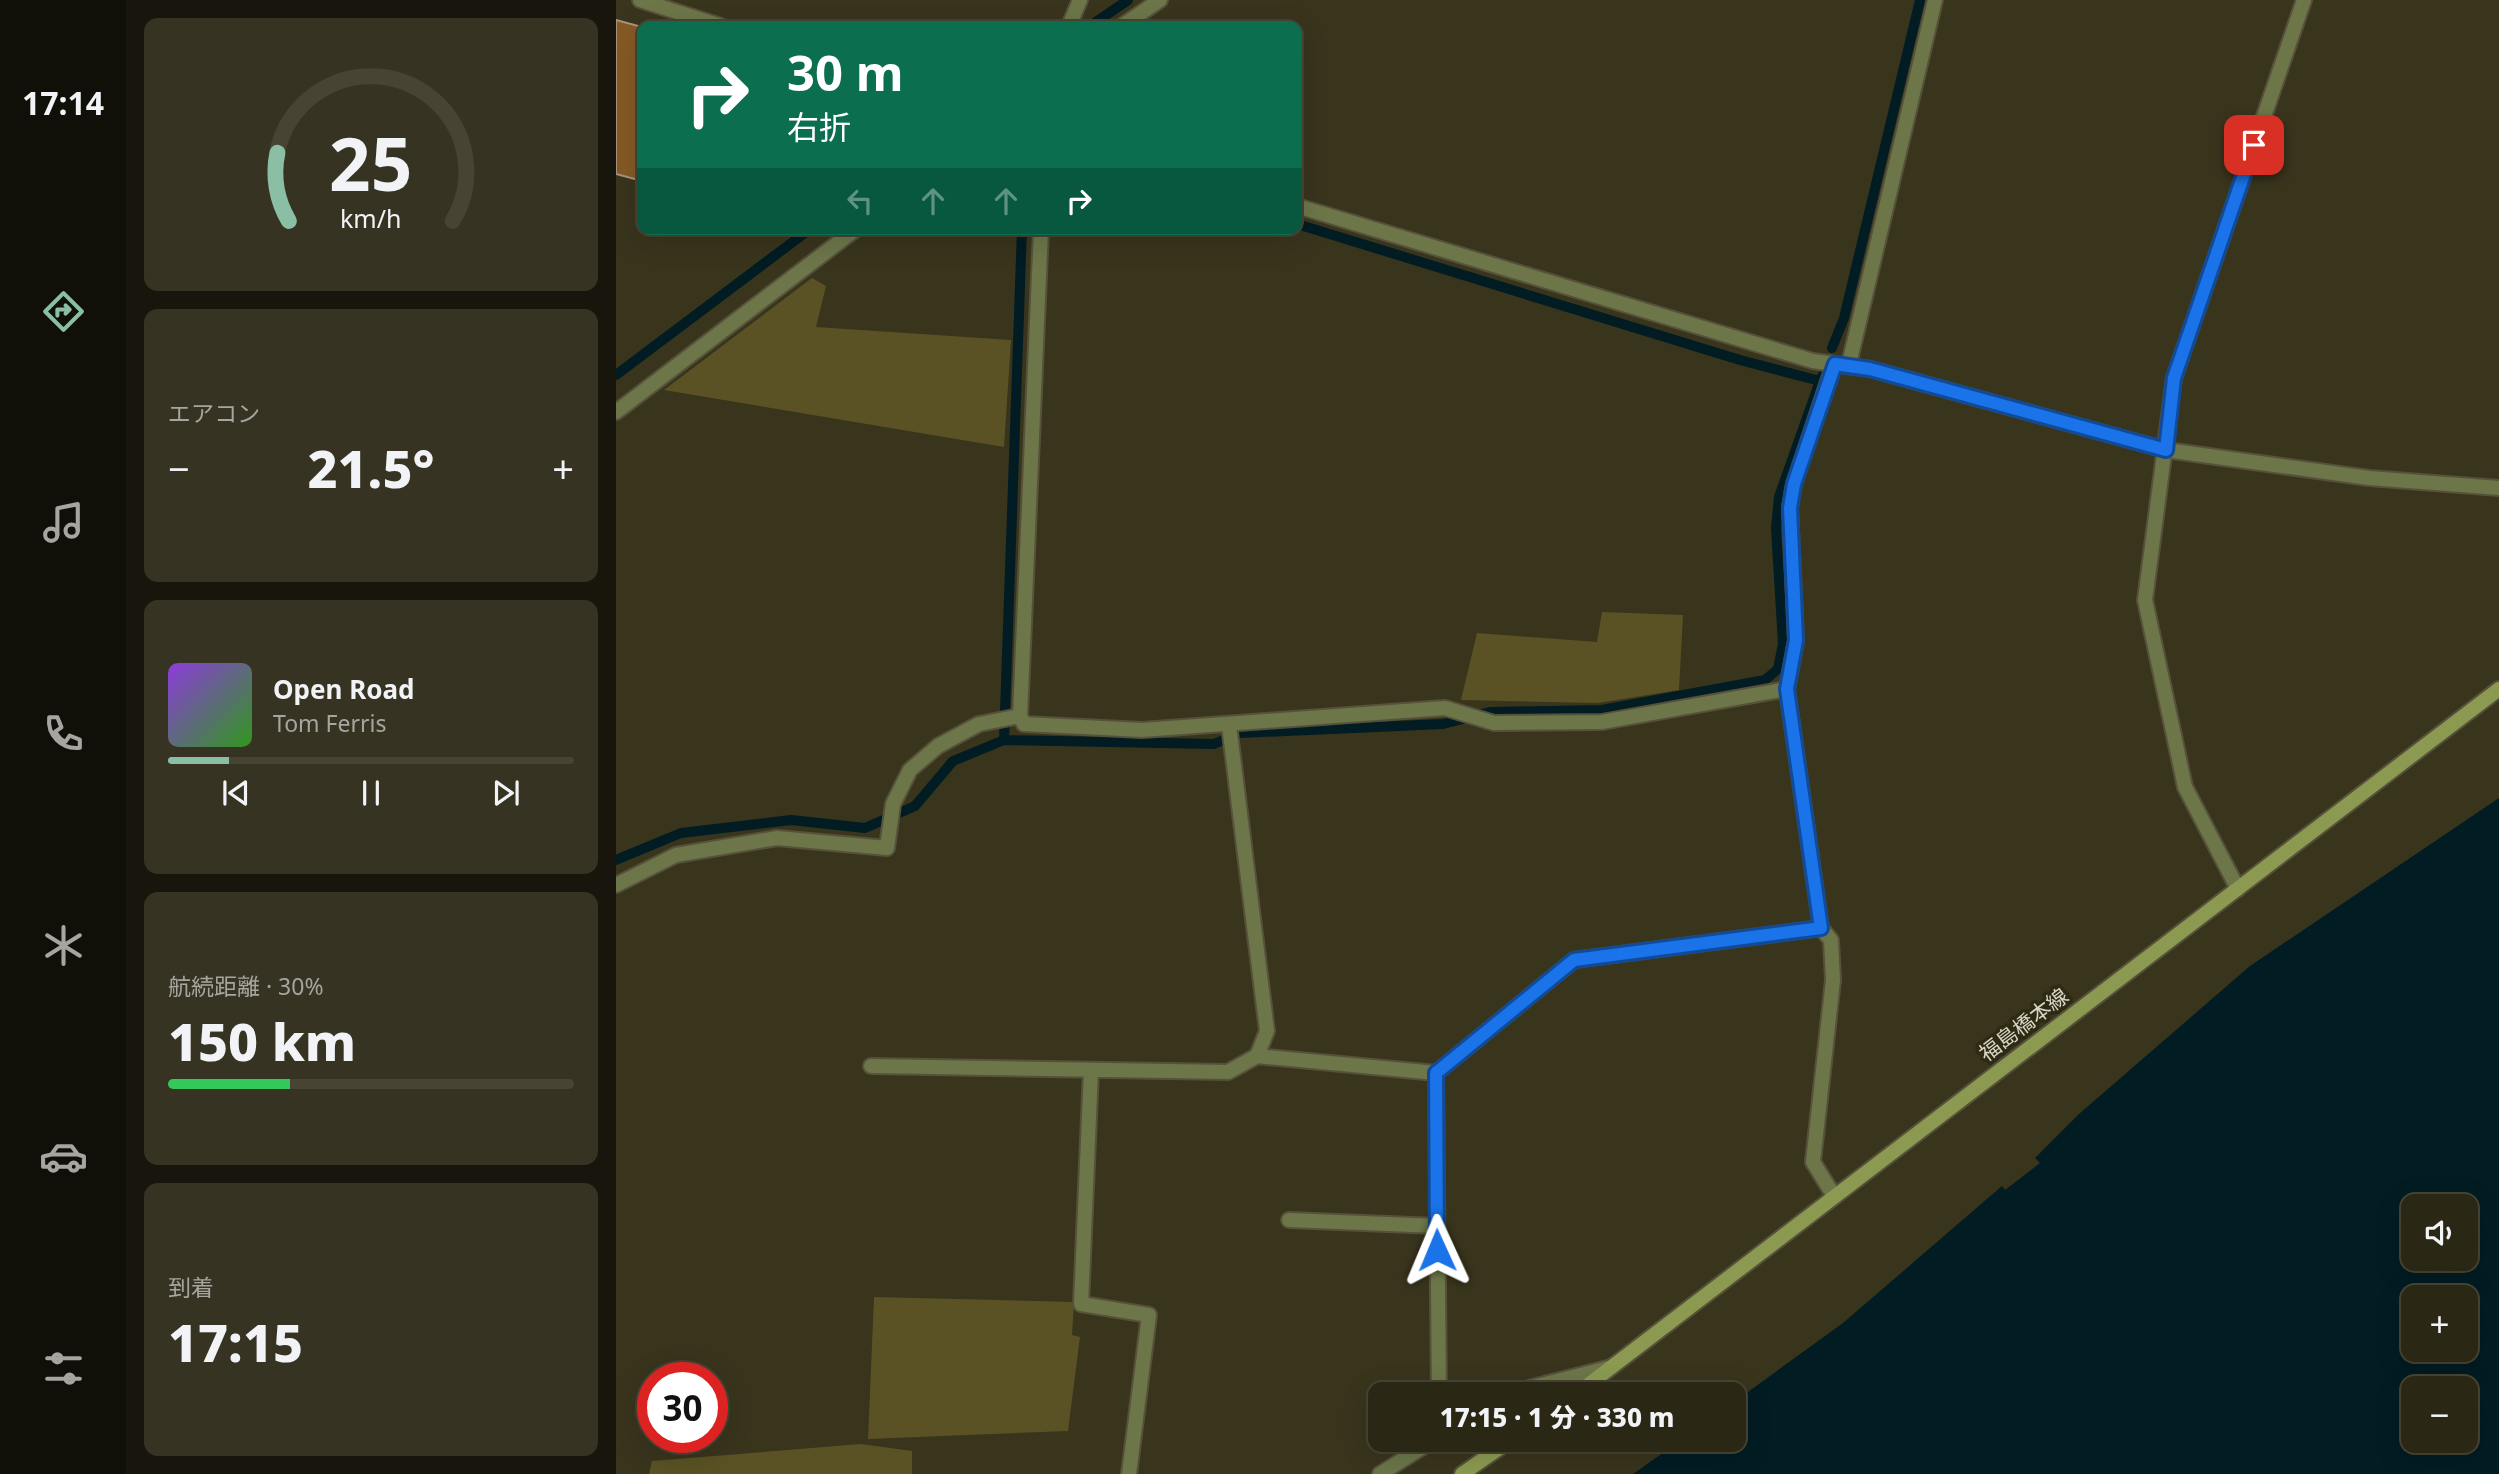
<!DOCTYPE html>
<html lang="ja">
<meta charset="utf-8">
<style>
:root{--surface:#2b2715;--page:#373322;--text:#f1f3f6;--muted:#a6a5a0;--line:#474434;--accent:#8abfa5}
body{margin:0;font-family:"Noto Sans","Noto Sans JP",sans-serif;background:var(--page);color:var(--text);height:100vh;display:flex;flex-direction:column;font-size:26px;white-space:nowrap}
*{box-sizing:border-box;margin:0}
p{font-size:23px;color:var(--muted)}
.icon{flex:none;width:38px;height:38px;fill:none;stroke:currentColor;stroke-width:2;stroke-linecap:round;stroke-linejoin:round}
.map{position:relative;flex:1;overflow:hidden}
.panel{display:flex;flex-direction:column;gap:18px;padding:18px;background:#18150c;width:490px}
.panel>*{flex:none}
.hud{position:absolute;left:21px;top:21px;width:665px;height:214px;border-radius:14px;box-shadow:0 7px 28px #0002,0 0 0 2px var(--line);background:#0b6e4f;color:#fff;overflow:hidden}
.fabs{position:absolute;left:1785px;top:1194px;display:grid;gap:14px}
.fabs a{display:grid;place-items:center;width:77px;height:77px;border-radius:14px;background:var(--surface);box-shadow:0 7px 28px #0002,0 0 0 2px var(--line);font-size:35px}
.speed{position:absolute;left:21px;top:1362px;display:flex;gap:14px;font-size:35px;font-weight:700;text-align:center}
.speed>*{display:grid;place-content:center;width:91px;height:91px;border-radius:50%;background:var(--surface);box-shadow:0 7px 28px #0002,0 0 0 2px var(--line);line-height:1}
.speed .limit{border:10px solid #d22;background:#fff;color:#111}
.pin{position:absolute;display:grid;place-items:center;width:60px;height:60px;color:#fff;margin:-30px;border-radius:14px;box-shadow:0 4px 10px #0006}
.me{position:absolute;width:77px;margin:-38px;rotate:359deg;stroke-linejoin:round;filter:drop-shadow(0 0 5px #0008)}
.turn{display:flex;align-items:center;gap:24px;height:147px;padding:0 35px;font-size:32px}
.turn .icon{width:91px;height:91px;stroke-width:2.5}
.turn b{display:block;font-size:49px;line-height:60px}
.lanes{display:flex;align-items:center;height:66px;padding:0 35px;background:#0003;justify-content:center;gap:35px;direction:ltr}
.lanes .off{opacity:.35}
.big{font-size:52px;font-weight:800;line-height:1.1}
.panel .widget{flex:1;display:flex;flex-direction:column;justify-content:center;gap:10px;min-width:0;padding:0 24px;border-radius:14px;background:var(--page)}
.panel .dial{align-items:center;gap:0}
.dial svg{height:182px;overflow:visible;fill:none;stroke:var(--line);stroke-width:7;stroke-linecap:round;text-anchor:middle}
.dial text{fill:var(--text);stroke:none}
.song{display:flex;align-items:center;gap:21px}
.cover{width:84px;height:84px;border-radius:10px;background:linear-gradient(135deg,hsl(270 70% 55%),hsl(110 70% 35%))}
.played{height:7px;border-radius:4px;background:linear-gradient(90deg,var(--accent) 15%,var(--line) 15%)}
.keys{display:flex;justify-content:space-around;direction:ltr}
.heat{display:flex;justify-content:space-between;align-items:center;font-size:38px;direction:ltr}
.charge{height:10px;border-radius:5px;background:linear-gradient(90deg,#34c759 30%,var(--line) 0)}
.trip{position:absolute;left:752px;top:1382px;width:378px;height:70px;border-radius:14px;background:var(--surface);box-shadow:0 7px 28px #0002,0 0 0 2px var(--line);font-weight:800;line-height:70px;text-align:center}
main{display:flex;flex:1;min-height:0}
.tab-bar{display:flex;flex-direction:column;width:126px;justify-content:space-around;align-items:center;background:#111008;color:var(--muted)}
.tab-bar .icon{width:49px;height:49px}
.tab-bar .on{color:var(--accent)}
.tab-bar b{font-size:32px;color:var(--text)}
.map>svg:first-child{display:block}
</style>
<main>
<nav class="tab-bar">
<b>17:14</b>
<svg class="icon on" aria-label="directions" viewBox="0 0 24 24"><path d="M12 3l9 9-9 9-9-9zM9 14v-3h6M13 9l2 2-2 2"/></svg>
<svg class="icon" aria-label="music" viewBox="0 0 24 24"><path d="M9 18V5l10-2v13"/><circle cx="6" cy="18" r="3"/><circle cx="16" cy="16" r="3"/></svg>
<svg class="icon" aria-label="phone" viewBox="0 0 24 24"><path d="M5 4h4l2 5-3 2q2 4 5 5l2-3 5 2v4C11 20 4 13 5 4z"/></svg>
<svg class="icon" aria-label="climate" viewBox="0 0 24 24"><path d="M12 3v18M4 7l16 10M4 17L20 7"/></svg>
<svg class="icon" aria-label="car" viewBox="0 0 24 24"><path d="M5 17H2v-5l4-1 3-4h7l3 4 3 1v5h-3M9 17h6M6 11h13"/><circle cx="7" cy="17" r="2"/><circle cx="17" cy="17" r="2"/></svg>
<svg class="icon" aria-label="filters" viewBox="0 0 24 24"><path d="M4 7h16M4 17h16"/><circle cx="9" cy="7" r="2"/><circle cx="15" cy="17" r="2"/></svg>
</nav>
<section class="panel">
<div class="widget dial"><svg viewBox="0 0 100 80">
<path d="M14 69A42 42 0 1 1 86 69"/>
<path d="M14 69A42 42 0 0 1 9 39" stroke="#8abfa5"/>
<text x="50" y="56" font-size="32" font-weight="700">25</text>
<text x="50" y="72" font-size="11">km/h</text>
</svg></div>
<div class="widget"><p>エアコン</p>
<div class="heat"><a>−</a><b class="big">21.5°</b><a>+</a></div>
</div>
<div class="widget">
<div class="song"><i class="cover"></i><div><b>Open Road</b><p>Tom Ferris</p></div></div>
<div class="played"></div>
<div class="keys"><svg class="icon" aria-label="previous" viewBox="0 0 24 24"><path d="M18 5L8 12l10 7zM5 5v14"/></svg><svg class="icon" aria-label="pause" viewBox="0 0 24 24"><path d="M8 5v14M16 5v14"/></svg><svg class="icon" aria-label="next" viewBox="0 0 24 24"><path d="M6 5l10 7-10 7zM19 5v14"/></svg></div>
</div>
<div class="widget"><p>航続距離 · 30%</p><b class="big">150 km</b><div class="charge"></div></div>
<div class="widget"><p>到着</p><b class="big">17:15</b></div>
</section>
<div class="map">
<svg width="1883" height="1474" viewBox="0 0 1883 1474">
<rect width="100%" height="100%" fill="#39341c"/>
<path fill="#5a5224" d="M 196,278 L 210,286 L 200,327 L 395,340 L 388,447 L 48,390 Z
M 986,612 L 1067,615 L 1063,690 L 982,703 L 845,700 L 861,633 L 981,642 Z
M 258,1297 L 458,1302 L 456,1335 L 464,1337 L 452,1431 L 252,1439 Z
M 245,1444 L 296,1451 L 296,1474 L 33,1474 L 36,1461 Z"/>
<path fill="#021c23" fill-rule="evenodd" d="M 1883,798 L 1883,1474 L 1017,1474 L 1065,1440 L 1118,1440 L 1118,1402 L 1227,1323 L 1386,1186 L 1389,1190 L 1424,1163 L 1419,1158 L 1463,1114 L 1634,966 ZM 1797,1206 L 1850,1206 L 1850,1258 L 1797,1258 ZM 1797,1297 L 1850,1297 L 1850,1349 L 1797,1349 ZM 1797,1388 L 1850,1388 L 1850,1440 L 1797,1440 Z"/>
<g fill="none" stroke-linecap="round" stroke-linejoin="round">
<path stroke="#021c23" stroke-width="10" d="M 474,26 L 512,0
M 681,224 L 1124,360 L 1204,381 L 1206,376
M 1216,348 L 1228,318 L 1304,0
M 0,375 L 194,229
M 388,740 L 598,744 L 624,733 L 827,724 L 874,712 L 986,710 L 1149,680 L 1162,669 L 1167,644 L 1160,528 L 1163,497 L 1204,381
M 0,860 L 65,833 L 175,820 L 249,828 L 299,806 L 337,761 L 388,740 L 406,229"/>
</g>
<path fill="#845a25" stroke="#a7937d" stroke-width="2" d="M 0,20 L 26,27 L 26,181 L 0,174 Z"/>
<g fill="none" stroke-linecap="round" stroke-linejoin="round">
<defs>
<path id="minor" d="M 24,0 L 105,26
M 453,26 L 464,0
M 506,26 L 544,0
M 681,206 L 1197,361 L 1254,369 L 1550,450 L 1753,478 L 1883,488
M 1233,364 L 1319,0
M 0,412 L 240,229
M 404,716 L 425,229
M 0,885 L 60,855 L 161,838 L 271,848 L 277,804 L 294,770 L 322,746 L 363,724 L 404,716 L 408,724 L 526,730 L 829,708 L 878,723 L 986,722 L 1171,689
M 1622,889 L 1569,787 L 1529,600 L 1558,378 L 1688,0
M 641,1056 L 820,1073 L 958,960 L 1205,928
M 255,1066 L 612,1072 L 641,1056 L 651,1031 L 613,725
M 475,1070 L 465,1304 L 533,1315 L 513,1474
M 820,1073 L 823,1395
M 1218,1196 L 1197,1162 L 1217,980 L 1215,940 L 1205,928 L 1171,689 L 1180,641 L 1174,507 L 1178,484 L 1218,364
M 673,1220 L 821,1226
M 901,1395 L 913,1388 L 996,1367
M 764,1474 L 818,1440"/>
<path id="secondary" d="M 959,1395 L 1883,689
M 846,1474 L 895,1440"/>
</defs>
<use href="#minor" stroke="#56513b" stroke-width="18"/>
<use href="#secondary" stroke="#56513b" stroke-width="18"/>
<use href="#minor" stroke="#6c7649" stroke-width="14"/>
<use href="#secondary" stroke="#8b9a50" stroke-width="14"/>
</g>
<g fill="none" stroke-linecap="round" stroke-linejoin="round">
<defs>
<path id="route" d="M 821,1250 L 820,1073 L 958,960 L 1205,928 L 1171,689 L 1180,640 L 1174,508 L 1178,484 L 1219,364 L 1254,369 L 1550,450 L 1558,378 L 1638,145"/>
</defs>
<use href="#route" stroke="#114b97" stroke-width="18"/>
<use href="#route" stroke="#1a73e8" stroke-width="12"/>
</g>
<g text-anchor="middle" stroke-width="7" stroke-linejoin="round" paint-order="stroke">
<g font-size="21" fill="#d9d6c8" stroke="#2f2a12">
<text transform="translate(1408 1025) rotate(-37)" y="7">福島橋本線</text>
</g>
</g>
</svg>
<div class="fabs">
<a><svg class="icon" aria-label="sound" viewBox="0 0 24 24"><path d="M4 9h4l5-4v14l-5-4H4zM17 9q2 3 0 6"/></svg></a>
<a>+</a>
<a>−</a>
</div>
<div class="speed"><div class="limit">30</div></div>
<div class="pin" style="left:1638px;top:145px;background:#d93025"><svg class="icon" aria-label="arrive" viewBox="0 0 24 24"><path d="M6 21V4h12l-3 4 3 4H6"/></svg></div>
<svg class="me" style="left:821px;top:1250px" viewBox="-20 -20 40 40"><path d="M0-17L14 15 0 8-14 15z" fill="#1a73e8" stroke="#fff" stroke-width="4"/></svg>
<div class="trip">17:15 · 1 分 · 330 m</div>
<div class="hud">
<div class="turn"><svg class="icon" aria-label="right" viewBox="0 0 24 24"><path d="M7 20v-9h11M14 6l5 5-5 5"/></svg><div><b>30 m</b>右折</div></div>
<div class="lanes"><svg class="icon off" aria-label="left" viewBox="0 0 24 24"><path d="M17 20v-9H6M10 6l-5 5 5 5"/></svg><svg class="icon off" aria-label="ahead" viewBox="0 0 24 24"><path d="M12 20V5M6 11l6-6 6 6"/></svg><svg class="icon off" aria-label="ahead" viewBox="0 0 24 24"><path d="M12 20V5M6 11l6-6 6 6"/></svg><svg class="icon" aria-label="right" viewBox="0 0 24 24"><path d="M7 20v-9h11M14 6l5 5-5 5"/></svg></div>
</div>
</div>
</main>
